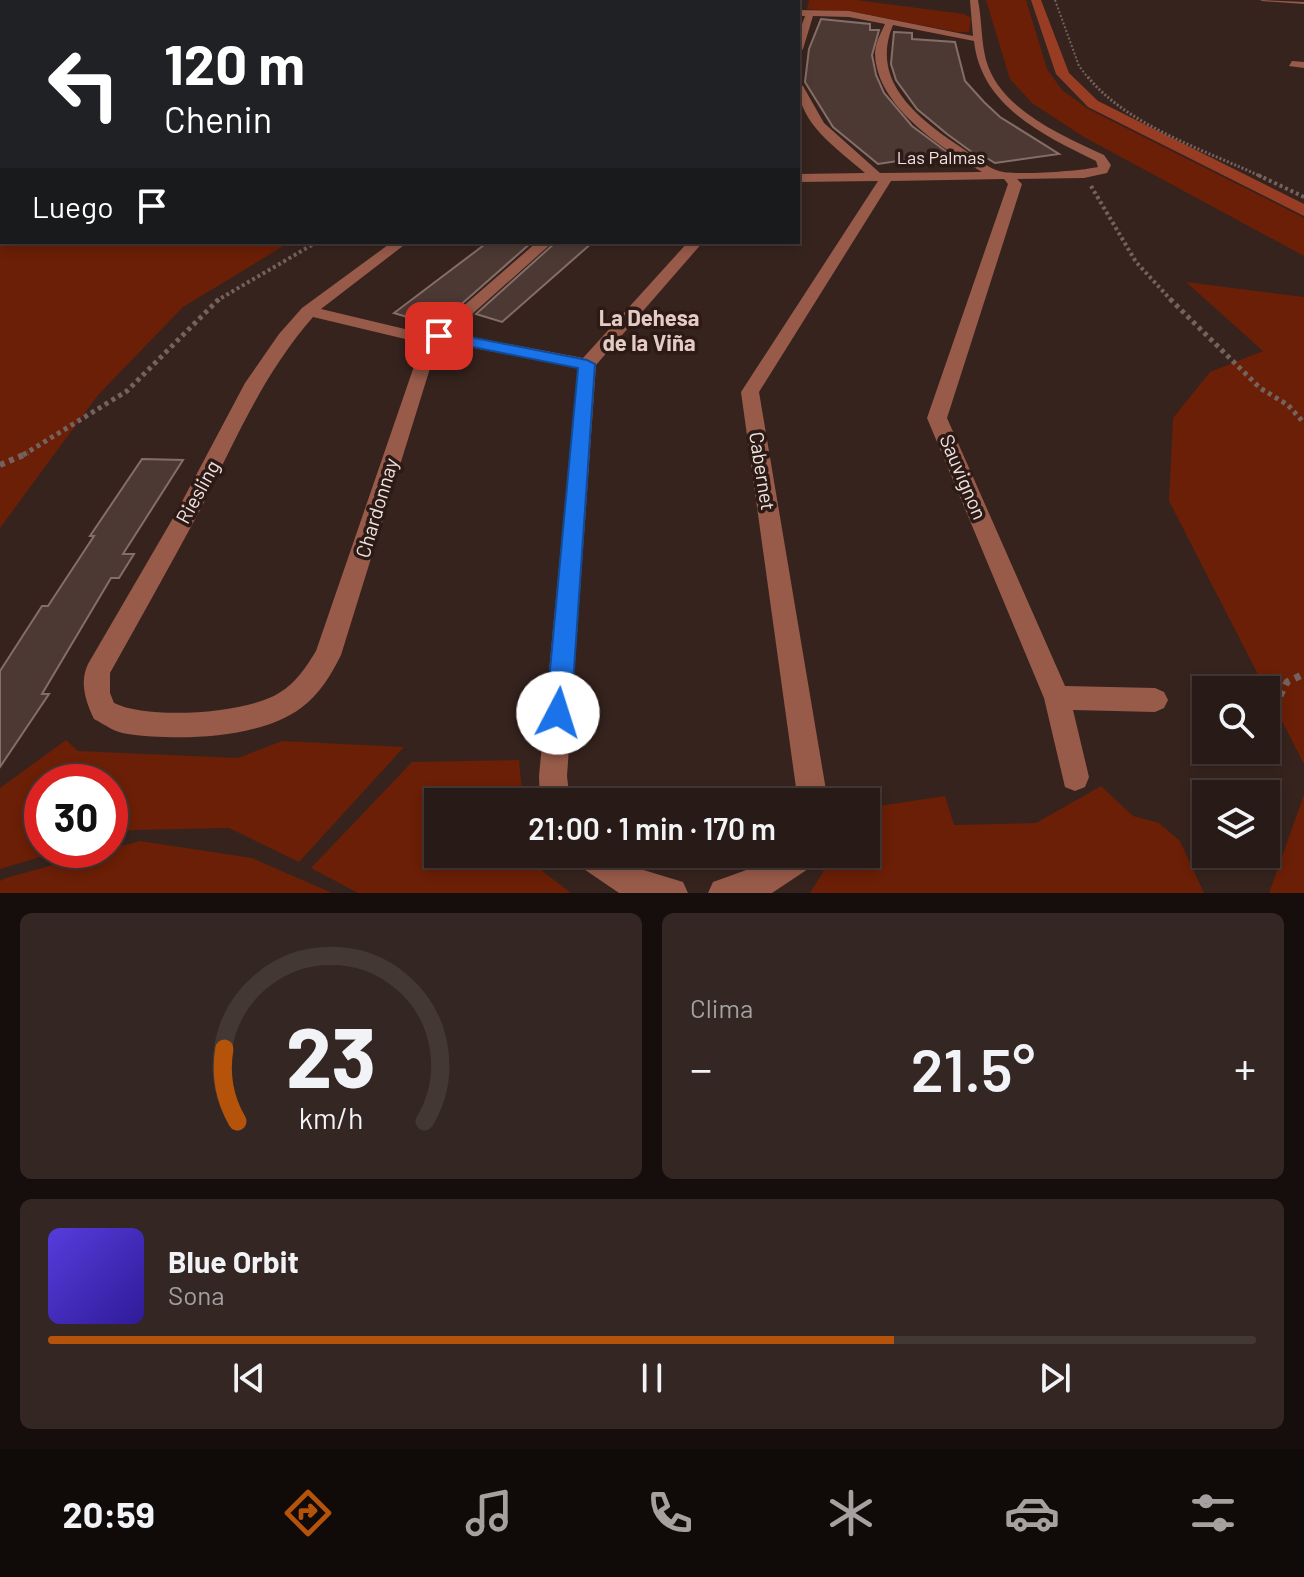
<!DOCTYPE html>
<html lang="es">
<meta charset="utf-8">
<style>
:root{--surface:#281a16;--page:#342723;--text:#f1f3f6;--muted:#a5a1a1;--line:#443835;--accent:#b45309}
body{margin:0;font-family:Barlow,sans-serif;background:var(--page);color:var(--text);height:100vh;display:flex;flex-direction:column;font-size:30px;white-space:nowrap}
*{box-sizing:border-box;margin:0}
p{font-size:26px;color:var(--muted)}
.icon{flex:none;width:44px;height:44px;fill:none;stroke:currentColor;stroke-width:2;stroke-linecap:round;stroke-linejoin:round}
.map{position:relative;height:893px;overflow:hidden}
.drawer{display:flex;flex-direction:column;gap:20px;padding:20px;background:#160e0c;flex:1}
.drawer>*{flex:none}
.top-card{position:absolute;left:0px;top:0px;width:800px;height:244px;box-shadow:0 4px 12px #0003,0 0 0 2px var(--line);background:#202124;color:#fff;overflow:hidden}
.buttons{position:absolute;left:1192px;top:676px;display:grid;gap:16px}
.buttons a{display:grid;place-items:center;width:88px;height:88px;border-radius:0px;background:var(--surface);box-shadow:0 4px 12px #0003,0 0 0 2px var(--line);font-size:40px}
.speed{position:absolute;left:24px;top:764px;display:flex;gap:16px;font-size:40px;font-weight:700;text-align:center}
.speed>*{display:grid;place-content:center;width:104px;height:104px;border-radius:50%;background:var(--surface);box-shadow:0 4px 12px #0003,0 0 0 2px var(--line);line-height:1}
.speed .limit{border:12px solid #d22;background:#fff;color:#111}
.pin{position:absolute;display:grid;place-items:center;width:68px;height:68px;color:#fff;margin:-34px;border-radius:16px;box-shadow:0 4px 12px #0006}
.me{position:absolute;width:88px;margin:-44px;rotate:5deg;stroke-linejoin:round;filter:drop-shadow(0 0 6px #0008)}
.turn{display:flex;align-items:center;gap:28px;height:168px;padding:0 32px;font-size:36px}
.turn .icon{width:104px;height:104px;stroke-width:2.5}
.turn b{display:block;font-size:56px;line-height:68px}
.then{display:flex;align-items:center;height:76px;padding:0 32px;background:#0003;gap:16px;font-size:30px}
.big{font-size:60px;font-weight:600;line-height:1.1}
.drawer .tile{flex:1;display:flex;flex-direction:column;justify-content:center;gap:12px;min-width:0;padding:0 28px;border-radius:12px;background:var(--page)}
.drawer .dial{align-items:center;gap:0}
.dial svg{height:208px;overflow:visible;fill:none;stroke:var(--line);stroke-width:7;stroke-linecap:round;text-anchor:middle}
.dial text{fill:var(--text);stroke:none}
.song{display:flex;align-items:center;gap:24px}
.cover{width:96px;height:96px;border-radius:12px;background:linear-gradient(135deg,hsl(250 70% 55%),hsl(250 70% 35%))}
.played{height:8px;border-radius:4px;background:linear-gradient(90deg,var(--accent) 70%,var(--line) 70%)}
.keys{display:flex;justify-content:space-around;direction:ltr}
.heat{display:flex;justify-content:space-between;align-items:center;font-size:44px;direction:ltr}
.drawer .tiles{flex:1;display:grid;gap:20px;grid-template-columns:1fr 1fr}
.tile:last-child{grid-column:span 2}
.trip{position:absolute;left:424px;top:788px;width:456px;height:80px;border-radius:0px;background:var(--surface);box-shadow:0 4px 12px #0003,0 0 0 2px var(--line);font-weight:600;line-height:80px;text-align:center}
.tabs{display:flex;height:128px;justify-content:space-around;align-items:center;background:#100a09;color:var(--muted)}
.tabs .icon{width:56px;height:56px}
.tabs .on{color:var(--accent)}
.tabs b{font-size:36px;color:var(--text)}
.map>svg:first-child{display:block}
</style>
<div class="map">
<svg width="1304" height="893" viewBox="0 0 1304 893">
<rect width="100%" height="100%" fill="#36231e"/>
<path fill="#6b1f06" d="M 0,0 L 706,0 L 2,2 L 2,242 L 290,242 L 183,307 L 98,395 L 0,528 Z
M 809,0 L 856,0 L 964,14 L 971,18 L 969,32 L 957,32 L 854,12 L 807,9 Z
M 986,0 L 1026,0 L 1047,69 L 1062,90 L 1088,109 L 1304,218 L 1304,256 L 1084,137 L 1032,103 L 1010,79 Z
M 1186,282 L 1304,297 L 1304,764 L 1169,501 L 1173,418 L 1210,372 L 1263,351 Z
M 66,740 L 78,751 L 238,758 L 282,741 L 404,747 L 299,862 L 229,828 L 132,830 L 110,836 L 110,782 L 42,782 L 42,850 L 64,850 L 0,869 L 0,788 Z
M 519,760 L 523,802 L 438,802 L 438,854 L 527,854 L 528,860 L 571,893 L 358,893 L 311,868 L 412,762 Z
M 1101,786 L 1133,816 L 1159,823 L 1180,841 L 1204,893 L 810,893 L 823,872 L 827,854 L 866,854 L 866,808 L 945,796 L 954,825 L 1036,823 Z
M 1304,795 L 1304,893 L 1269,893 Z
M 140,841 L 252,858 L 332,893 L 0,893 L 0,881 L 6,878 Z"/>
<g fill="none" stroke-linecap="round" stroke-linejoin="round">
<path stroke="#983d23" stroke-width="4" d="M 511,0 L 525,2
M 632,0 L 643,0
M 307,2 L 315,0
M 552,2 L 571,2
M 607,2 L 622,0"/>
<path fill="#983d23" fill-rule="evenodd" d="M 1031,0 L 1041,0 L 1069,73 L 1098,101 L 1304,204 L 1304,216 L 1088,107 L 1056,74 Z"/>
</g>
<path fill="#4d3933" stroke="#856e68" stroke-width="2" d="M 821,19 L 870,24 L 870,30 L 879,30 L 872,55 L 876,75 L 884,93 L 912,126 L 959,161 L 941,163 L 931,156 L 878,164 L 833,127 L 805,82 L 809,49 Z
M 894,32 L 912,33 L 912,39 L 955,42 L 965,81 L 984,102 L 1000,117 L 1059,154 L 995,163 L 985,157 L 980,158 L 947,134 L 917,109 L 896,80 L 891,64 Z
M 488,242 L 532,242 L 456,309 L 439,304 L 417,320 L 394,313 Z
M 556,242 L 593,242 L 502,322 L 476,314 Z
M 142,459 L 183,460 L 123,554 L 134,554 L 119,578 L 111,578 L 42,694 L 49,694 L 0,767 L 0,671 L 42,606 L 48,606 L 94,536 L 90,536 Z"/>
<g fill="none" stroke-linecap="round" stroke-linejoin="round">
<path stroke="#73625d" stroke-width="2" stroke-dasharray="2 2" stroke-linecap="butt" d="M 666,0 L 669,2
M 1055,0 L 1079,66 L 1089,79
M 401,2 L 407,0
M 711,2 L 724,0"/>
<path stroke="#73625d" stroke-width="3" stroke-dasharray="2 2" stroke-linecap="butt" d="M 1088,77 C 1126,125 1207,151 1262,177"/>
<path stroke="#73625d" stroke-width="4" stroke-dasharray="3 3" stroke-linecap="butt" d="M 1258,175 L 1304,197
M 1091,186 L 1136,262 L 1172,301
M 216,301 L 317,242"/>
<path stroke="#73625d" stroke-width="5" stroke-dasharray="4 4" stroke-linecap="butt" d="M 1170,299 L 1260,388 L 1288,405 L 1304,423
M 23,455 L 127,391 L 219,299"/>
<path stroke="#73625d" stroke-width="6" stroke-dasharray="5 5" stroke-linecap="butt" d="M 0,465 L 28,453"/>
<path stroke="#73625d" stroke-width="7" stroke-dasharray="6 6" stroke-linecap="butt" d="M 1269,717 L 1287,682 L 1304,674"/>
<path fill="#985b4a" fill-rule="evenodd" d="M 1260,0 L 1304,2 L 1304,4 L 1262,1 Z"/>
<path fill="#985b4a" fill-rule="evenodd" d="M 970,0 L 978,0 C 982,21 981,40 986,60 C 1000,110 1062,135 1104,155 L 1111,165 L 1107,173 L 1084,178 L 1017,179 L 1022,184 L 947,418 L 1065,686 L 1155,688 L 1164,692 L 1168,700 L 1164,708 L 1155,712 L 1073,710 L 1089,777 L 1085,787 L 1075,791 L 1065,787 L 1044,698 L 927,418 L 1008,184 L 1004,179 L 891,181 L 759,392 L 828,802 L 798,802 L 741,392 L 878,181 L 798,182 L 798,174 L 865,173 C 837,148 798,124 798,83 L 803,86 L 824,123 L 880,173 L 982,172 C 941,147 877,107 875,54 C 875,43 881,33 885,24 L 849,17 L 813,16 L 803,49 L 798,52 L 798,35 L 805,16 L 798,16 L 798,10 L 849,11 L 973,36 ZM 893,25 L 974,41 C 981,106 1043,135 1096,161 L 1098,167 C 1080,171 1015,176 999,171 C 986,167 972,155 962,148 C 919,119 869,82 893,25 Z
M 1292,61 L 1304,62 L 1304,68 L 1289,66 Z
M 392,242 L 408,242 L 321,309 L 430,335 L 537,242 L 553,242 L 451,333 L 583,358 L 688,242 L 703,242 L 596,365 L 567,776 L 570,802 L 540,802 L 539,776 L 578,368 L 443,342 L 436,349 L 341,655 C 331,675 319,695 301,708 C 259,739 178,741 128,734 C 116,733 105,725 94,719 C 86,702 79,683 88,664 L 176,513 L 245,383 L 279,334 L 302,308 ZM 313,317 L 422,343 L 316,651 C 306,667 296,683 279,693 C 246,714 148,720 114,703 L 110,693 L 110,673 C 140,619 170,566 199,512 C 234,444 262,375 313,317 Z
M 574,854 L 616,854 L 637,868 L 683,882 L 688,893 L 619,893 L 578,865 Z
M 777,854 L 818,854 L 814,865 L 772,893 L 708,893 L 713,882 L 763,864 Z"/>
</g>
<path fill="#1a73e8" stroke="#114b97" stroke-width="2" d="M 439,331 L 587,360 L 595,364 L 571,713 L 567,721 L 558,724 L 549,721 L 546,713 L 578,368 L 433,339 L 433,333 Z"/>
<g text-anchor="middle" stroke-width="7" stroke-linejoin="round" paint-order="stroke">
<g font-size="18" fill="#f0e3df" stroke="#2b1a15">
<text x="941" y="164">Las Palmas</text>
</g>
<g font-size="20" fill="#f0e3df" stroke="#2b1a15">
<text transform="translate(762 471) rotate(81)" y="7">Cabernet</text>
<text transform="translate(963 477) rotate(67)" y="7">Sauvignon</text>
<text transform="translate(198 492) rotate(-61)" y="7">Riesling</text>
<text transform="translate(377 508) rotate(-73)" y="7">Chardonnay</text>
</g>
<g font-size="22" font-weight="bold" fill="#e4cbc4" stroke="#2b1a15">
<text x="649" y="326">La Dehesa<tspan x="649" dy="25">de la Viña</tspan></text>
</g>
</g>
</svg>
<div class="buttons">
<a><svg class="icon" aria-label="search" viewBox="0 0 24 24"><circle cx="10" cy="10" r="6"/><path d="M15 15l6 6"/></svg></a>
<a><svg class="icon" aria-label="layers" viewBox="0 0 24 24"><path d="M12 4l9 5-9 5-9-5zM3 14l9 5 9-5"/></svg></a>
</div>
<div class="speed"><div class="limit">30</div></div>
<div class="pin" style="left:439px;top:336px;background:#d93025"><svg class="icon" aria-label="arrive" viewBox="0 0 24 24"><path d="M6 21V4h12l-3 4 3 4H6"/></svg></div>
<svg class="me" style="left:558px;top:713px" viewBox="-20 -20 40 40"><circle r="19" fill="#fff"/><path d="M0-13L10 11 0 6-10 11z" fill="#1a73e8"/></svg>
<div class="trip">21:00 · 1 min · 170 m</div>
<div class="top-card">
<div class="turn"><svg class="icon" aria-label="left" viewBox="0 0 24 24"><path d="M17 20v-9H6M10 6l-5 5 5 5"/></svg><div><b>120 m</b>Chenin</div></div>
<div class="then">Luego<svg class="icon" aria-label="arrive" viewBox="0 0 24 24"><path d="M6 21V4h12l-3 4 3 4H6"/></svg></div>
</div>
</div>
<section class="drawer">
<div class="tiles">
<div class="tile dial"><svg viewBox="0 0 100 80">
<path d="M14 69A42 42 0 1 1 86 69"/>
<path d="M14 69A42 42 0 0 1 9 41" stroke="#b45309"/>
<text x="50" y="56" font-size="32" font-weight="700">23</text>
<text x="50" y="72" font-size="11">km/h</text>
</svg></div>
<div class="tile"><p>Clima</p>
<div class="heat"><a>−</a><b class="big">21.5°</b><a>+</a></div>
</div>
<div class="tile">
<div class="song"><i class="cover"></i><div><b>Blue Orbit</b><p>Sona</p></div></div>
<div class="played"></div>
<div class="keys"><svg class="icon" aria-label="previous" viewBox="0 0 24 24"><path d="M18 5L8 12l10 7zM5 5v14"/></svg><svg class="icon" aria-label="pause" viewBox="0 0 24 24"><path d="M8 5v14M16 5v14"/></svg><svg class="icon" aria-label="next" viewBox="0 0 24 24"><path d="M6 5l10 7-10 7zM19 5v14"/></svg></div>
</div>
</div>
</section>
<nav class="tabs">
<b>20:59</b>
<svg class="icon on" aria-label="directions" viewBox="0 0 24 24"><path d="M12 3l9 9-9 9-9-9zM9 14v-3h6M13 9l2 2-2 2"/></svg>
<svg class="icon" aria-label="music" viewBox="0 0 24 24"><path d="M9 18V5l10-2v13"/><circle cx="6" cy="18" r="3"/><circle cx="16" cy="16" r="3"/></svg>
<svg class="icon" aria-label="phone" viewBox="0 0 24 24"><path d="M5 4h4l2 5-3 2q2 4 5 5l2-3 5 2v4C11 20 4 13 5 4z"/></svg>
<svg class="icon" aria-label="climate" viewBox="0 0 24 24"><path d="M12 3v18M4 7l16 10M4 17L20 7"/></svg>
<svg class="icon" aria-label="car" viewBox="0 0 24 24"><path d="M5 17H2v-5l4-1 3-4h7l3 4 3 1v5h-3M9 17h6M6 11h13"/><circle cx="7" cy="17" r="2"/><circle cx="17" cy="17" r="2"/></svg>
<svg class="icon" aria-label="filters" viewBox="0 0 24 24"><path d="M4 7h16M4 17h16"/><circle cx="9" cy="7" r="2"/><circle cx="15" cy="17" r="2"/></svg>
</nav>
